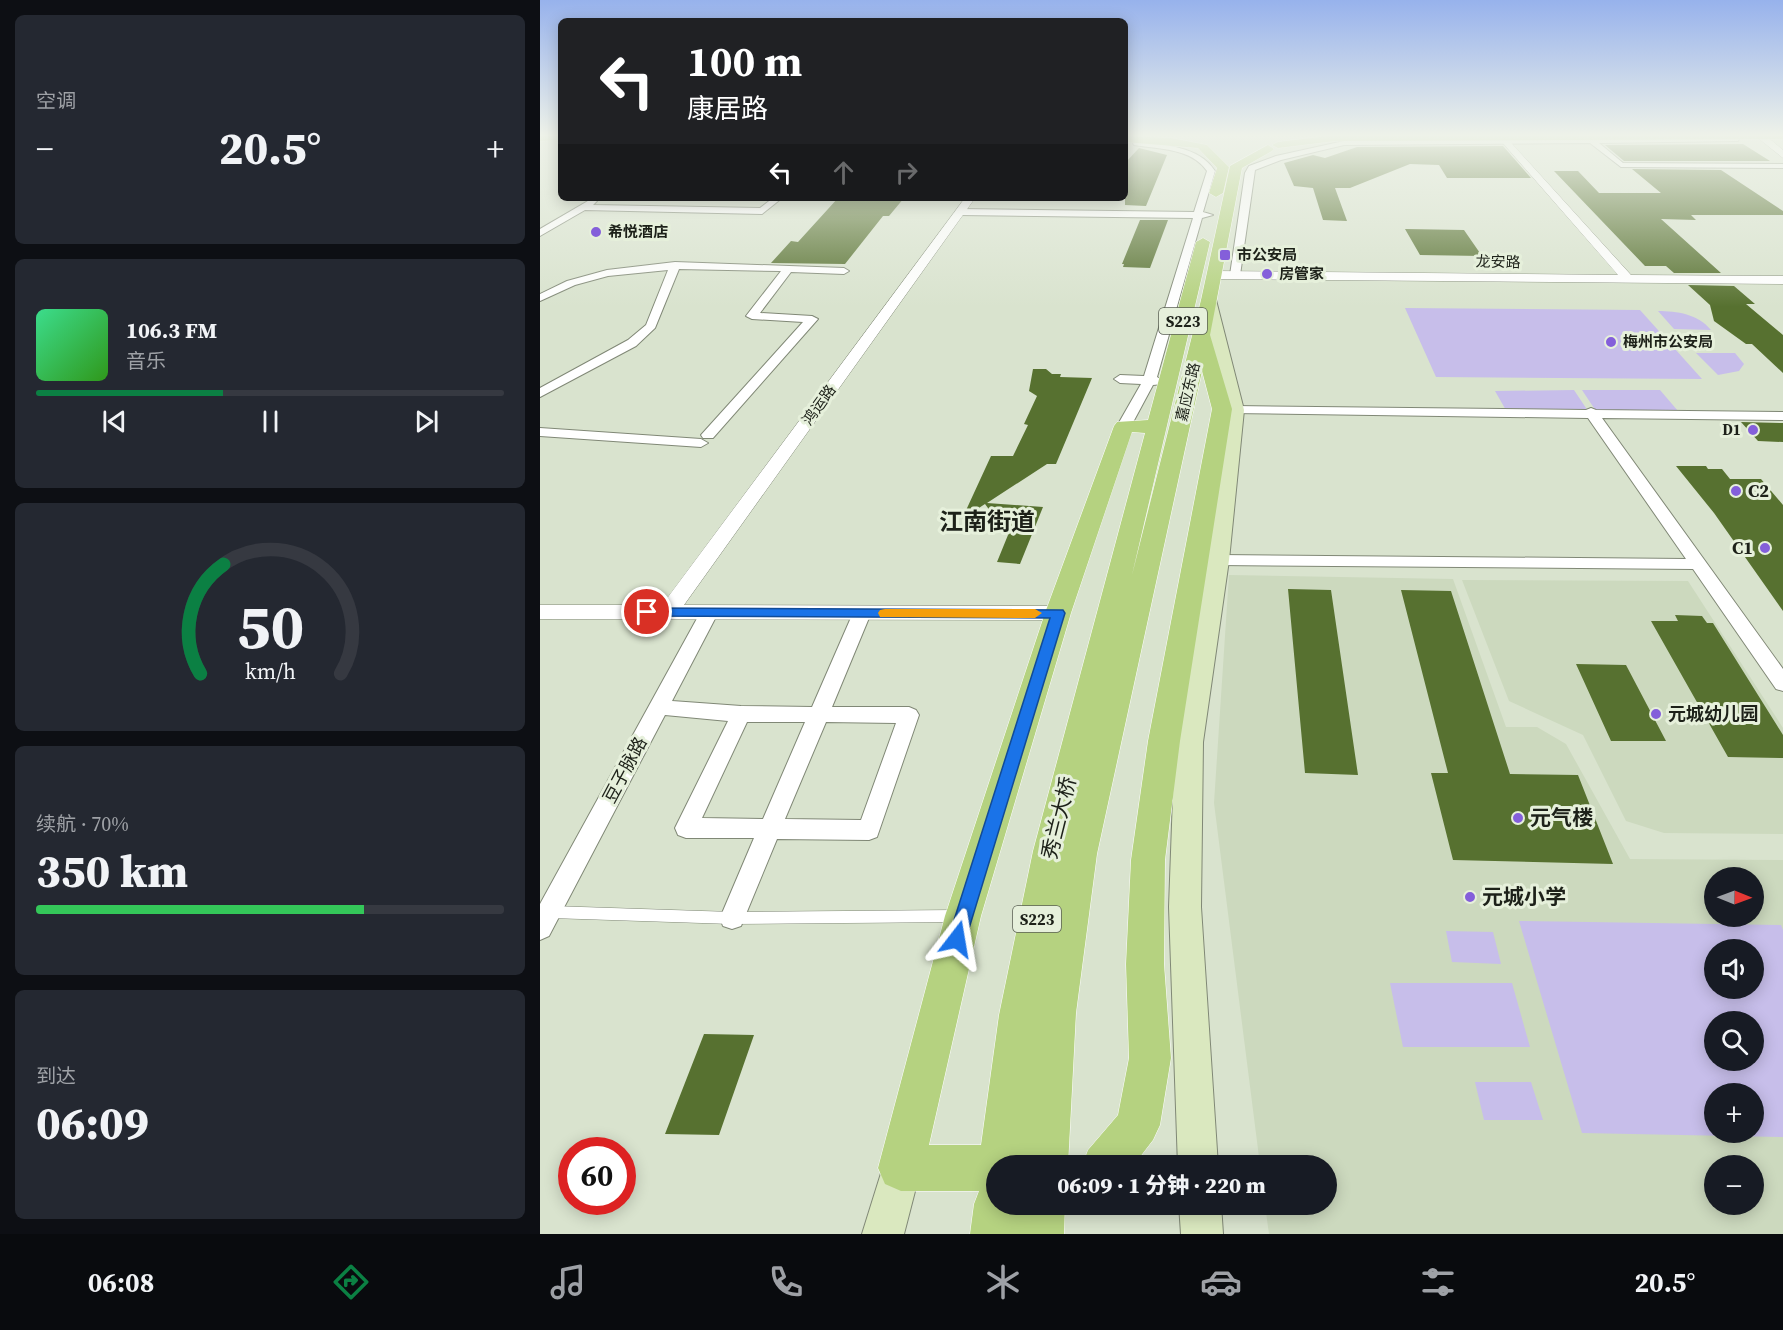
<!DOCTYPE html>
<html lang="zh">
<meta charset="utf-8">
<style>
:root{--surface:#171b24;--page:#242831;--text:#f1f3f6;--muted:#9ea1a6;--line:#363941;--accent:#0b8043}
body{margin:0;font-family:"Source Serif 4","Noto Sans SC",serif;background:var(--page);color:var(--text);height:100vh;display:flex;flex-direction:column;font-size:22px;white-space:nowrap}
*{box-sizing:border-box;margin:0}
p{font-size:20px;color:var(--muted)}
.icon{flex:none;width:33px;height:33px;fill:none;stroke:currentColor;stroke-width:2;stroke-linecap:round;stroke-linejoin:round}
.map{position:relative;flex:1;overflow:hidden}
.details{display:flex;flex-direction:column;gap:15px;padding:15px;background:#0d0f14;width:540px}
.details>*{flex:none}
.banner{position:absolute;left:18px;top:18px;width:570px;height:183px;border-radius:9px;box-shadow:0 3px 15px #0003;background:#202124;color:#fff;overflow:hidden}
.needle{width:39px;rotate:91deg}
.fabs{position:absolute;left:1164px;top:867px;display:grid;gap:12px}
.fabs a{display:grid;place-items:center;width:60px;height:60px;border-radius:50%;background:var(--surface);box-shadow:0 3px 15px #0003;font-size:30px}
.speed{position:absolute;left:18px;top:1137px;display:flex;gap:12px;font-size:30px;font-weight:700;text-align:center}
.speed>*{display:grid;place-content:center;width:78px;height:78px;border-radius:50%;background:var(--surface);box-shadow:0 3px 15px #0003;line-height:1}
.speed .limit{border:9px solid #d22;background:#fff;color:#111}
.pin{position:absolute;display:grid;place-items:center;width:51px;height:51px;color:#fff;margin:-26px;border:3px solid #fff;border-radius:50%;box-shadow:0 2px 6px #0007}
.me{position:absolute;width:66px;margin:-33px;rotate:14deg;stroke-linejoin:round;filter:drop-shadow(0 0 4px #0008)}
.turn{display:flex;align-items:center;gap:21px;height:126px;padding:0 30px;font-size:27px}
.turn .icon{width:78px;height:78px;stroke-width:2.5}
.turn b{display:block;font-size:42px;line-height:51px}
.lanes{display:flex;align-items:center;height:57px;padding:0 30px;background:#0003;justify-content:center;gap:30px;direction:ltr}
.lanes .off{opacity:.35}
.big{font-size:45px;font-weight:800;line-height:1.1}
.details .tile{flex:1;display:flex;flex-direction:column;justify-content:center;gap:9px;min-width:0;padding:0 21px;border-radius:9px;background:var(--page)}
.details .dial{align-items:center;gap:0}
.dial svg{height:156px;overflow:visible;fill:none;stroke:var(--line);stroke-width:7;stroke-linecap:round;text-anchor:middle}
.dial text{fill:var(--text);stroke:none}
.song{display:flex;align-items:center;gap:18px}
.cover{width:72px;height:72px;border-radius:9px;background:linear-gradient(135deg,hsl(150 70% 55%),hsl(110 70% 35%))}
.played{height:6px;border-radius:3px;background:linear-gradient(90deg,var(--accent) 40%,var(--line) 40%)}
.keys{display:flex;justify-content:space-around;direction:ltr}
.heat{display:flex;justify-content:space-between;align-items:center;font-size:33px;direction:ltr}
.charge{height:9px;border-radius:4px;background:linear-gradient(90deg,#34c759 70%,var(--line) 0)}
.trip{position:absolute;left:446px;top:1155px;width:351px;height:60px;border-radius:30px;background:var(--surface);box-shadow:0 3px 15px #0003;font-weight:800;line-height:60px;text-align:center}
.dock{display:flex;height:96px;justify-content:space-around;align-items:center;background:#090b0e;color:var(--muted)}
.dock .icon{width:42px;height:42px}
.dock .on{color:var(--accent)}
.dock b{font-size:27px;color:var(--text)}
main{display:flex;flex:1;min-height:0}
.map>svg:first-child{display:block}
</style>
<main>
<section class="details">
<div class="tile"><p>空调</p>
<div class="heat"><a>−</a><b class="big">20.5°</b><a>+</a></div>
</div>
<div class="tile">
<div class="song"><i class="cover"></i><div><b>106.3 FM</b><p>音乐</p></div></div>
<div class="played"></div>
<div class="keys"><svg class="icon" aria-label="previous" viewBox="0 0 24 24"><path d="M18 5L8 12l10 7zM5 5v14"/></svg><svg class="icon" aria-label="pause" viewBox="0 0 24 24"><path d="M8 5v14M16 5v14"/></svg><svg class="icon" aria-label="next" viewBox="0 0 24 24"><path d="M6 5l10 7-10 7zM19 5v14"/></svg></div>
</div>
<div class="tile dial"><svg viewBox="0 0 100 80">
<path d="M14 69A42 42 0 1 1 86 69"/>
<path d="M14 69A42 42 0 0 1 26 13" stroke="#0b8043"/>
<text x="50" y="56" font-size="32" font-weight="700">50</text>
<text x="50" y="72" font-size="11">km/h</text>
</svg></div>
<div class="tile"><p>续航 · 70%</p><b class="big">350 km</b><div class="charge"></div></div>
<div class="tile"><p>到达</p><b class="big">06:09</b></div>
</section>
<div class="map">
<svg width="1243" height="1234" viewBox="0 0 1243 1234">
<rect width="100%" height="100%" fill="#d9e3ce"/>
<path fill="#ccd9be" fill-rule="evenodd" d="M 689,575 L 913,579 L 966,727 L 997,727 L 1026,744 L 1090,859 L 1243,860 L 1243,1234 L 729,1234 L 725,1205 L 786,1204 L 786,1166 L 720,1165 L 674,803 ZM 1174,878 L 1214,878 L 1214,916 L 1174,916 ZM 1174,950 L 1214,950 L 1214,988 L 1174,988 ZM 1174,1022 L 1214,1022 L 1214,1060 L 1174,1060 ZM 1174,1094 L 1214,1094 L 1214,1132 L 1174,1132 ZM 1174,1166 L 1214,1166 L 1214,1204 L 1174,1204 Z
M 922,580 L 1148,581 L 1243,728 L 1243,834 L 1124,833 L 1086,821 L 1043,735 L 969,701 Z"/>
<path fill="#c7beea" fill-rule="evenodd" d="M 865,308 L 1100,310 L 1162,379 L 896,377 Z
M 1118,311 C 1137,311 1158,314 1171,330 L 1134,329 Z
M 1156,353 L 1195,353 L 1204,364 L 1199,371 L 1178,375 Z
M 1034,390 L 1048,411 L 967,412 L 955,391 Z
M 1042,390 L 1120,390 L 1138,411 L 1056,411 Z
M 979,921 L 1241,925 L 1243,930 L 1243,1137 L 1042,1133 ZM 1174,950 L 1214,950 L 1214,988 L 1174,988 ZM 1174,1022 L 1214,1022 L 1214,1060 L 1174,1060 ZM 1174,1094 L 1214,1094 L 1214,1132 L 1174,1132 Z
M 906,931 L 953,932 L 961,964 L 912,962 Z
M 850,983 L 972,983 L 990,1047 L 863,1047 Z
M 935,1082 L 991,1082 L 1003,1120 L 944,1120 Z"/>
<path fill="#577130" d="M 1203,144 L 1230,161 L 1084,161 L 1065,145 Z
M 963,146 L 991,178 L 907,178 L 899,165 L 870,164 L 810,188 L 795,188 L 807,221 L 783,220 L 773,188 L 754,186 L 744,163 L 773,155 L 785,158 L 817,147 Z
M 599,148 L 627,155 L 606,206 L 585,205 L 585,163 Z
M 1092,169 L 1181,170 L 1243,211 L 1243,215 L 1151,215 L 1156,220 L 1121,219 L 1181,273 L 1134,273 L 1126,266 L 1105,266 L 1014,171 L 1038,171 L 1059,193 L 1121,193 Z
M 298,198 L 364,198 L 349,216 L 343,216 L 305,264 L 231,263 L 251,241 L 258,242 Z
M 600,220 L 628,220 L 610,268 L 583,267 L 584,264 L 582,264 Z
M 865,229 L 924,230 L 942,256 L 880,255 Z
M 1148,285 L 1194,286 L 1215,304 L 1206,304 L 1243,335 L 1243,373 L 1212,344 L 1206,344 L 1174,321 L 1170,305 Z
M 493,369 L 506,369 L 512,374 L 521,374 L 520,377 L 552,378 L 516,464 L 507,464 L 447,503 L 503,507 L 480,564 L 457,562 L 468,535 L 445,504 L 422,519 L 451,456 L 473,456 L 488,425 L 484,424 L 497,396 L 489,391 Z
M 1201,422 L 1243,423 L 1243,442 L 1218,441 Z
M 1136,466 L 1166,466 L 1168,469 L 1182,469 L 1190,479 L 1221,479 L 1243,505 L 1243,611 L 1174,513 Z
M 748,589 L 791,590 L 818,775 L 765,773 Z
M 861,590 L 911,591 L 970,774 L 1038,775 L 1073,864 L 913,860 L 891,773 L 908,773 Z
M 1135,615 L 1162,616 L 1167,623 L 1173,623 L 1243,735 L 1243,758 L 1188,757 L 1111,621 L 1138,621 Z
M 1036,664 L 1086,665 L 1126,741 L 1071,741 Z
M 164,1034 L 214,1035 L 179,1135 L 125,1134 Z"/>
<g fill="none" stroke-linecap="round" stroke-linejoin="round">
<defs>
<path id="service" d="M 11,906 L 192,912 L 417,910 L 421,912 L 423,916 L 421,920 L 417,922 L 192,924 L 11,918 L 7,916 L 5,912 L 7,908 Z"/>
<path id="minor" d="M 1050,137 L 1195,137 L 1199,139 L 1198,141 L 1059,143 L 1083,163 L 1243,164 L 1243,168 L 1081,167 L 1050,143 L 804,145 L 741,160 L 715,170 L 700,275 L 695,278 L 690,275 L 705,173 L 709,166 L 736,156 L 804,141 Z
M 597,141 C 624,145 659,146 675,171 L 663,212 L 673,215 L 662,218 L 617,377 L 624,381 L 623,384 L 613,385 L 591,426 L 584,430 L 577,426 L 601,384 L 580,383 L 574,379 L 580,375 L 604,376 L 653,218 L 420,215 L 415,212 L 420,209 L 654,212 L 667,171 C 652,148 618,149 594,145 L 593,143 Z
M 233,198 L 242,198 L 222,214 L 45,210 L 0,236 L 0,229 L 53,198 L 57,201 L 53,205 L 220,208 Z
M 135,262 L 304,268 L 309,271 L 304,274 L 251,272 L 220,313 L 272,316 L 278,319 L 173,438 L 163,438 L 161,435 L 263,322 L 212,319 L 206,316 L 241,271 L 139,269 L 115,328 L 96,346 L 0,397 L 0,388 L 88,340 L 106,325 L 128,270 L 68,276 L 35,285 L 0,301 L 0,294 L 27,281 L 67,270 Z
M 695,406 L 1046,410 L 1051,408 L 1056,410 L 1243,412 L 1243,420 L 1062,418 L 1243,669 L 1243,691 L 1236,689 L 1153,569 L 678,565 L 672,564 L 670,560 L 672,556 L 678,555 L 1146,559 L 1048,418 L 690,413 L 688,410 L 690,407 Z
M 0,428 L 161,439 L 168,443 L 161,447 L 0,436 Z
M 169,607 L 175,609 L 178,613 L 132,701 L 201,706 L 272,707 L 313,613 L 316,609 L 328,609 L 331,613 L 292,707 L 369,707 L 376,710 L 379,715 L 337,837 L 329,840 L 237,839 L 201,926 L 192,929 L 183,926 L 180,918 L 214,838 L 146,838 L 138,835 L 135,828 L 188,721 L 125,715 L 9,936 L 0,940 L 0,904 L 160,613 L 163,609 ZM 207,722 L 265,722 L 223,819 L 162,818 ZM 286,722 L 356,723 L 321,820 L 245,819 Z"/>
<path id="tertiary" d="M 956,135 L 964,135 L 1091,275 L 1243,276 L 1243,284 L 673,279 L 667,275 L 673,271 L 1078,275 Z
M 1218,135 L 1225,135 L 1243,150 L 1243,158 L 1218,138 Z
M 425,198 L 435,198 L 144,605 L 518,606 L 525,608 L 528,613 L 525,618 L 518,620 L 0,619 L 0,605 L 122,605 Z"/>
<path id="secondary" d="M 669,296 L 676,300 L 704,410 L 689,560 L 663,742 L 661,907 L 678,1166 L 638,1166 L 629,907 L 635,742 L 667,560 L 686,410 L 662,300 Z
M 361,1148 L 375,1154 L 381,1168 L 364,1234 L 322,1234 L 347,1154 Z
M 639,1204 L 681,1204 L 683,1234 L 641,1234 Z"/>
<path id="primary" d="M 0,135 L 21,135 L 21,140 L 0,141 Z
M 795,135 L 1243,135 L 1243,139 L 795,141 L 738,148 L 732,145 L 738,142 Z
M 585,136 L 631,138 L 667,145 L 689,167 L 683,193 L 676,197 L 669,193 L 677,168 L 658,148 L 585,142 Z
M 728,145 L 734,149 L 732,151 L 702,168 L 670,335 L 692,409 L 640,741 L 625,860 L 624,964 L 631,1058 L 620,1125 L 613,1140 L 593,1166 L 542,1166 L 548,1150 L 578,1115 L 589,1058 L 586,964 L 591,860 L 608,741 L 672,409 L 662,371 L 557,854 L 536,1013 L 528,1166 L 456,1166 L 456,1204 L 525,1204 L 524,1234 L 430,1234 L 434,1204 L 439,1191 L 361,1191 L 345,1184 L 338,1168 L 405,916 L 505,613 L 574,426 L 577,422 L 608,420 L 656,242 L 663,238 L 670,242 L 592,575 L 661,300 L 690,166 ZM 592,432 L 605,433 L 493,851 L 459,1015 L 441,1145 L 389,1145 L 441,916 L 531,613 Z"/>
</defs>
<use href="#service" stroke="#808876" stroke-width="1"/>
<use href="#minor" stroke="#808876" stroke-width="2"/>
<use href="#tertiary" stroke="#808876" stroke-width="1"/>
<use href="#secondary" stroke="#808876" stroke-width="2"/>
<use href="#primary" stroke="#fff" stroke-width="1"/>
<use href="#service" fill="#fff" fill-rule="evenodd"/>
<use href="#minor" fill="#fff" fill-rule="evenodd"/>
<use href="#tertiary" fill="#fff" fill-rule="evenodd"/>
<use href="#secondary" fill="#dae8bf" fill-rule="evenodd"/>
<use href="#primary" fill="#b5d280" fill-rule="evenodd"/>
</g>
<linearGradient id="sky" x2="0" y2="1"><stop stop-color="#97b2ec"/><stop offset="0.44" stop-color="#eef2e9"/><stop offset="1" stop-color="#eef2e9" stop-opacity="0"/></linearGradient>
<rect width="1243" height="307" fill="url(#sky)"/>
<path fill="#1a73e8" stroke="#114b97" stroke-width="1.5" d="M 107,608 L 523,610 L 525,613 L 424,945 L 417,948 L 411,945 L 408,939 L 510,618 L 102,616 L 100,612 Z"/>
<path fill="#f59e0b" d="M 345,609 L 495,609 L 502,613 L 495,618 L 340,617 L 338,613 L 340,610 Z"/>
<g fill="#845fda" stroke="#e6f0db" stroke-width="2">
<circle cx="56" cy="232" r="6"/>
<rect x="679" y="249" width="12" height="12" rx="3"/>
<circle cx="727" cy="274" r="6"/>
<circle cx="1071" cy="342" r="6"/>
<circle cx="1213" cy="430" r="6"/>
<circle cx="1196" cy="491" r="6"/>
<circle cx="1225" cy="548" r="6"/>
<circle cx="1116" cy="714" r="6"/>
<circle cx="978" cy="818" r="6"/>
<circle cx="930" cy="897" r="6"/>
</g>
<g text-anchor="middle" stroke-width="6" stroke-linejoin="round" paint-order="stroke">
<g font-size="15" font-weight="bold" fill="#1d2119" stroke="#e6f0db" text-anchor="start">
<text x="68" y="237">希悦酒店</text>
<text x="697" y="260">市公安局</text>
<text x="739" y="279">房管家</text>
<text x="1083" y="347">梅州市公安局</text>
<text x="1201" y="435" text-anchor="end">D1</text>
</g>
<g font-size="15" fill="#1d2119" stroke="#e6f0db">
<text transform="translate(958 262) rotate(1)" y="5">龙安路</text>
<text transform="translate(648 392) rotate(-77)" y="5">嘉应东路</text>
<text transform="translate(279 405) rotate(-54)" y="5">鸿运路</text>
</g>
<g fill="#e6f0db" stroke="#595f53" stroke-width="1.5">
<rect x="619" y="308" width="48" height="26" rx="4.5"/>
<rect x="473" y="906" width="48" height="26" rx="4.5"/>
</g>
<g font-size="16" font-weight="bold" fill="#1d2119">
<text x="643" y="327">S223</text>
<text x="497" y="925">S223</text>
</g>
<g font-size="18" font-weight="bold" fill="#1d2119" stroke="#e6f0db" text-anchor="start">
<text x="1208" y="497">C2</text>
<text x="1213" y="554" text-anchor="end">C1</text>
<text x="1128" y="720">元城幼儿园</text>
</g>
<g font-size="18" fill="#1d2119" stroke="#e6f0db">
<text transform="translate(85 770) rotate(-62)" y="6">豆子脉路</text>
</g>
<g font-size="21" fill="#1d2119" stroke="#e6f0db">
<text transform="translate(519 818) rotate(-76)" y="7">秀兰大桥</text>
</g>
<g font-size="21" font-weight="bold" fill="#1d2119" stroke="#e6f0db" text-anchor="start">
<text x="990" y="825">元气楼</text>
<text x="942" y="904">元城小学</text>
</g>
<g font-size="24" font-weight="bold" fill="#1d2119" stroke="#e6f0db">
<text x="447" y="530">江南街道</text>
</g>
</g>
</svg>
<div class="fabs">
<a><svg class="needle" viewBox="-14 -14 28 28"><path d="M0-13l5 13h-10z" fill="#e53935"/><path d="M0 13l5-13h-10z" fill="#9ea1a6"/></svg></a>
<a><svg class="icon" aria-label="sound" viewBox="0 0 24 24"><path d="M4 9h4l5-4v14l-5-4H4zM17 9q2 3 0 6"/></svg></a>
<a><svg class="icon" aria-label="search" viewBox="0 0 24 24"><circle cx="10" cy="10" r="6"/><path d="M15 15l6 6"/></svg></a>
<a>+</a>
<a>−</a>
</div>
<div class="speed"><div class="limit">60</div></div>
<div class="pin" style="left:107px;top:612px;background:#d93025"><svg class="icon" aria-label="arrive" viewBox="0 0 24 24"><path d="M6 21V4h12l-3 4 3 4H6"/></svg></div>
<svg class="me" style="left:417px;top:939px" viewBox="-20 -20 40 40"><path d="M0-17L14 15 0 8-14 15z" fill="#1a73e8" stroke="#fff" stroke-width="4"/></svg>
<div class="trip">06:09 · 1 分钟 · 220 m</div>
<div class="banner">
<div class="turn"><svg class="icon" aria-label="left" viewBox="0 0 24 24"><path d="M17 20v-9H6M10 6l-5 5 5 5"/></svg><div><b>100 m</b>康居路</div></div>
<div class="lanes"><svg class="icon" aria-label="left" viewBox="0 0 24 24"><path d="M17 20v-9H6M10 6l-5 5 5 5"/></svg><svg class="icon off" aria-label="ahead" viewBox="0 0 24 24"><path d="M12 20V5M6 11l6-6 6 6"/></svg><svg class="icon off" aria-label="right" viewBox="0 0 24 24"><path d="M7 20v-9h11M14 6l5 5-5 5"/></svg></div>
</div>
</div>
</main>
<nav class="dock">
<b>06:08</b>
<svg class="icon on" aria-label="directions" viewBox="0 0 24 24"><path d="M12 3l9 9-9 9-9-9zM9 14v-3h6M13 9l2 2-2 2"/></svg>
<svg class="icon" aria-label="music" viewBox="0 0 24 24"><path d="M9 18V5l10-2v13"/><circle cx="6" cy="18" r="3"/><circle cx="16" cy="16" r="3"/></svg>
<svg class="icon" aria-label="phone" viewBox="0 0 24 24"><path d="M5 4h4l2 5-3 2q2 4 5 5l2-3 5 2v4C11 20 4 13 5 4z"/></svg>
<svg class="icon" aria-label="climate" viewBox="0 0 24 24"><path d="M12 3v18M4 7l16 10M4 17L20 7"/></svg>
<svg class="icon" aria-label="car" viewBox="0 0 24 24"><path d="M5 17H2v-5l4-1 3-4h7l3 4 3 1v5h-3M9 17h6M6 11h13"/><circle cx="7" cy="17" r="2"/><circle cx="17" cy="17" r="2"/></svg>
<svg class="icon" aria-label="filters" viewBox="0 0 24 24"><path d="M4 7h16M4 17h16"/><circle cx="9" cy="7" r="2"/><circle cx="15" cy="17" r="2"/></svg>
<b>20.5°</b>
</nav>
